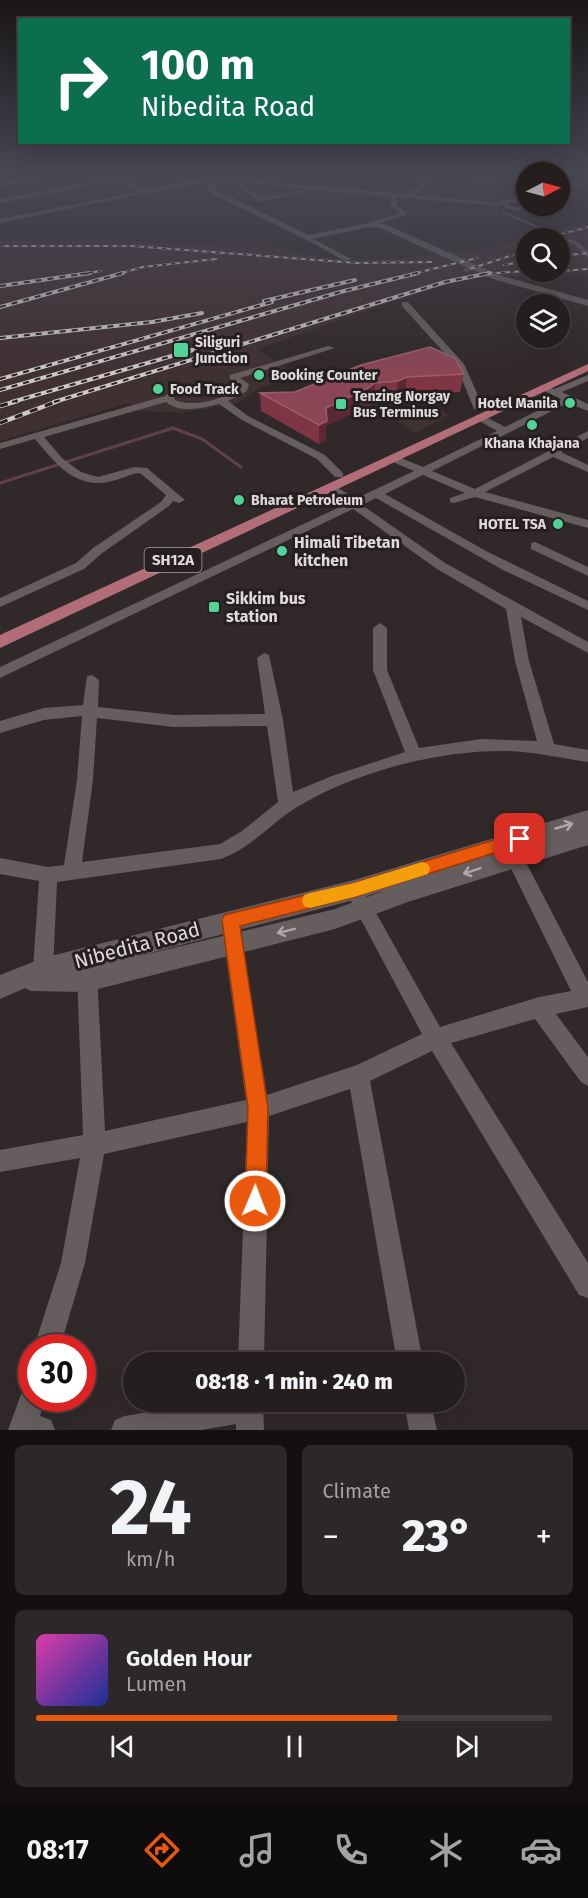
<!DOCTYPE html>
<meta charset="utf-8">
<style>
:root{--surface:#241e1f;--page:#2c2728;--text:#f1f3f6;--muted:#a3a2a4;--line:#413c3d;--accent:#ea580c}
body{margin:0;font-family:"Fira Sans",sans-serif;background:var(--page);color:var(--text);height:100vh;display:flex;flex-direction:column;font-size:22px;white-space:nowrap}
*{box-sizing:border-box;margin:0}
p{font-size:20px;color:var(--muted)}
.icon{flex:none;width:33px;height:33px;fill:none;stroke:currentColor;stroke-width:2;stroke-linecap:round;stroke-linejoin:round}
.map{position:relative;height:1430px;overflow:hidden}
.sheet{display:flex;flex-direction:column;gap:15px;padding:15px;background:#141011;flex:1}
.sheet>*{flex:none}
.banner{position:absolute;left:18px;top:18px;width:552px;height:126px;border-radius:0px;box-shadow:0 6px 24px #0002,0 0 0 2px var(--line);background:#0b6e4f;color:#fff;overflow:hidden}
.needle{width:39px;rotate:84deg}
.fabs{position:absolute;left:516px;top:162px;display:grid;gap:12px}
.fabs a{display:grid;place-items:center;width:54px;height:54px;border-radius:50%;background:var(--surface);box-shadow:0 6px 24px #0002,0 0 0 2px var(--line);font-size:30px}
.speed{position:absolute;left:18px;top:1334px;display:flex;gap:12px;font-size:30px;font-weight:700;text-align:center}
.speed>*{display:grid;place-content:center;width:78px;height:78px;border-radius:50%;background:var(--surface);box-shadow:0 6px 24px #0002,0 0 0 2px var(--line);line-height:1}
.speed .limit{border:9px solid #d22;background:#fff;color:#111}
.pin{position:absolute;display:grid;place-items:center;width:51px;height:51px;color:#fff;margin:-26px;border-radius:12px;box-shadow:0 3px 9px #0006}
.me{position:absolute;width:66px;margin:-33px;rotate:1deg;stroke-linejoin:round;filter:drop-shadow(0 0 4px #0008)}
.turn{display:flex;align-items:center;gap:21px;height:126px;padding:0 24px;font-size:27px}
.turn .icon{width:78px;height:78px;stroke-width:2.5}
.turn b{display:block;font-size:42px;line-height:51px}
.big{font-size:45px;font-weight:800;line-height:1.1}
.sheet .card{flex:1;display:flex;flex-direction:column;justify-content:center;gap:9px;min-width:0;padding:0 21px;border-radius:9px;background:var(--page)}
.sheet .dial{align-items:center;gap:0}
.dial b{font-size:78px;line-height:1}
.song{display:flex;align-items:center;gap:18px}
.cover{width:72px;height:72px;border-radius:9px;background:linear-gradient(135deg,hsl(320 70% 55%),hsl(230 70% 35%))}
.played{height:6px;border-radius:3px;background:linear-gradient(90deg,var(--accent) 70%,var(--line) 70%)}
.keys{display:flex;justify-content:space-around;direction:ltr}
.heat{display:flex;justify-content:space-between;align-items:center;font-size:33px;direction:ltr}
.sheet .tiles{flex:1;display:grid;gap:15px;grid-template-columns:1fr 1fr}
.card:last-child{grid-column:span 2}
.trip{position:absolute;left:123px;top:1352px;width:342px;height:60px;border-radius:30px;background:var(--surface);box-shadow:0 6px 24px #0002,0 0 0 2px var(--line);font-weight:800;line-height:60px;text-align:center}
.tabs{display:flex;height:96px;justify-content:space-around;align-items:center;background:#0e0c0c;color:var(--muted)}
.tabs .icon{width:42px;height:42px}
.tabs .current{color:var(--accent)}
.tabs b{font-size:27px;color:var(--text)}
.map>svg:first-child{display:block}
</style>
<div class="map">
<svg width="588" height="1430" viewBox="0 0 588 1430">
<rect width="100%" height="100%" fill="#302829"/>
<path fill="#3f3032" d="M 588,222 L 588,275 L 468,278 L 409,295 L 258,349 L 296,375 L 260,388 L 238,403 L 181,413 L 138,411 L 128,403 L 0,441 L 0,242 L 99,240 L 280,248 L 293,253 L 344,260 L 403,258 L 489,249 L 526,239 L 526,272 L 560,272 L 560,238 L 527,238 Z
M 434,405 L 449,415 L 416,433 L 395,419 Z"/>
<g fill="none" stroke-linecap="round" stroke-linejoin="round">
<path stroke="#5f4249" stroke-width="3" d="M 66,462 L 173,428 L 202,439 L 241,467
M 0,483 L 60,464"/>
<path fill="#655d5e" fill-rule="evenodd" d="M 46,174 L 60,174 L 0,187 L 0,183 Z
M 425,174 L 431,174 L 422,190 L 415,195 L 496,202 L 526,196 L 526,200 L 496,206 L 397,197 L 397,205 L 407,213 L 407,215 L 359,229 L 357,226 L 400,213 L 391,206 L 391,197 L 243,183 L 260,198 L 303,190 L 306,192 L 259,202 L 235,183 L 211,179 L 214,177 L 406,194 L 418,187 Z
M 118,177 L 120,180 L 0,203 L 0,199 Z
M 474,179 L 526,182 L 526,186 L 472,182 Z
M 588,179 L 588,183 L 560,191 L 560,187 Z
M 145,190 L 147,193 L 0,223 L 0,219 Z
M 506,204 L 515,207 L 542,206 L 514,211 L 504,207 Z
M 502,211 L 579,243 L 588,252 L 588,258 L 575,245 L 502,213 Z
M 305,237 L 309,237 L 352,259 L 345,261 L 305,239 Z
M 402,302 L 408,302 L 464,364 L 484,409 L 482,411 L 474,409 L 457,367 L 402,306 Z
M 328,346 L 335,348 L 240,378 L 249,384 L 247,391 L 228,401 L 248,416 L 325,455 L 343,473 L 343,477 L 335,477 L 317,459 L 242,420 L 219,404 C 203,408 180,414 166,402 L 44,437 L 63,459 L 81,472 L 98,477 L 134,467 L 147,468 L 185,500 L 179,503 L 173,501 L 169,506 L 101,554 L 84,569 L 0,607 L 0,598 L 76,563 L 93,548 L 161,502 L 166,495 L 140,473 C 129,474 119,480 108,482 C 74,488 55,463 35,439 L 0,449 L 0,443 L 165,396 L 176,386 L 181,389 L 174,396 L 175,400 C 195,408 220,399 238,390 L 239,385 L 230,379 L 230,375 Z
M 588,375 L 588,381 L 562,392 L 588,404 L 588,411 L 568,403 L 432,471 L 475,489 L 588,431 L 588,438 L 561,452 L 588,465 L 588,472 L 553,457 L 485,492 L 588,520 L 588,528 L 475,497 L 454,503 L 450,502 L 450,498 L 465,493 L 423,475 L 385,494 L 486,551 L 588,601 L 588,610 L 503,570 L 376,498 L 362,505 L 445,563 L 588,642 L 588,653 L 521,617 L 529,661 L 554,744 L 588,750 L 588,762 C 559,758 531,751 502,751 C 437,751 360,771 304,803 C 274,819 254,847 221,859 L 57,882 L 53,969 L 50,976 L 43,978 L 36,976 L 33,969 L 39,881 L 0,874 L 0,858 L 48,867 L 64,865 L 77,780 L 82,716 L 44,720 L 0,733 L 0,721 L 44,708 L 83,705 L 87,676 L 92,675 L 99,680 L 98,707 L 174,715 L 265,714 L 257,658 L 264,653 L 269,655 L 283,720 L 293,792 L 332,776 L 405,752 L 373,670 L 373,628 L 380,623 L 387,628 L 387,670 L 419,748 L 481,739 L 537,741 L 515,661 L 506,609 L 437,569 L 353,509 L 0,678 L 0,667 L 346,504 L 326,489 L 326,485 L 334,485 L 355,499 L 414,471 L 388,460 L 388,456 L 396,456 L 423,467 L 497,431 L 476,419 L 476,415 L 482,415 L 505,427 L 561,399 L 540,389 L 540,385 L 554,389 ZM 97,718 L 174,727 L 267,726 L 278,802 L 242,831 L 220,844 L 82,862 L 93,780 Z
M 535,542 L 588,567 L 588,576 L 531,549 L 531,543 Z
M 511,842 L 517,845 L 588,982 L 588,1007 L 556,1014 L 588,1057 L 588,1086 L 581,1082 L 535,1019 L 451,1043 L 588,1263 L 588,1298 L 579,1295 L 432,1051 L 370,1081 L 423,1362 L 397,1362 L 350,1089 L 269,1116 L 264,1362 L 238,1362 L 247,1122 L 104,1154 L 85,1263 L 60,1347 L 34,1347 L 61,1263 L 80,1158 L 0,1172 L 0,1150 L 83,1135 L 77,973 L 80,966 L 87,963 L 94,966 L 97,973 L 105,1131 L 246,1100 L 221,920 L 223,914 L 230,911 L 237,914 L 267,1095 L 357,1065 L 422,1034 L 351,901 L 354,895 L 360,893 L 366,895 L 440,1027 L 539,997 L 571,991 L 502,850 L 505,845 Z
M 32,1385 L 32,1398 L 45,1398 L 40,1416 L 51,1420 L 55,1430 L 8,1430 L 23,1389 Z
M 213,1401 L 263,1401 L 264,1430 L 236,1430 L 236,1424 L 202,1430 L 111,1430 L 115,1420 L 125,1416 Z
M 404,1401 L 430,1401 L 437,1430 L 409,1430 Z"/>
<path fill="#655d5e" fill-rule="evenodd" d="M 83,174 L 122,178 L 146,190 L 220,174 L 216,188 L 220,191 L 308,235 L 369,223 L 385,224 L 499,275 L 588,300 L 588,306 L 493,279 L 380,228 L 369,227 L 307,240 L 214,195 L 208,189 L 211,182 L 145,194 L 120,182 Z
M 588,810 L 588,845 L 408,902 L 335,929 L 86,992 L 31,991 L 25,988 L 0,999 L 0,975 L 43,958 L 354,880 ZM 386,890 L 335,909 L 127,959 L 354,900 Z"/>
<path fill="#b16d78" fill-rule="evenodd" d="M 588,364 L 588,371 L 0,648 L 0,635 Z"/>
<defs>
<path id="rail-far2" d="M 547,238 L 588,227
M 0,246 L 132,246 L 357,263 L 431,262
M 560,256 L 588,253
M 504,265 L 526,261
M 466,270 L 526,251
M 560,271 L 588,269
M 80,274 L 101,271
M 118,274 L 143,267 L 216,259
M 412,274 L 477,258
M 483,274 L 526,271"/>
<path id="rail-far1" d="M 0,286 L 90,273
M 264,301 L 355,280
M 0,307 L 123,273
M 0,338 L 152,322 L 202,313
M 0,379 L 272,302
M 0,390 L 344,291 L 418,273
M 12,402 L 210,345
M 54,402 L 445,282 L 490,273"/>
<path id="rail" d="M 0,406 L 17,401
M 0,423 L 58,401"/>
</defs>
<use href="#rail-far2" stroke="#cec9c9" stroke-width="2"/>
<use href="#rail-far1" stroke="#cec9c9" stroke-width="4"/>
<use href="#rail" stroke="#cec9c9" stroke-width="4.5"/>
<use href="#rail-far2" stroke="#261f20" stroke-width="1.5" stroke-dasharray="4.5" stroke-linecap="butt"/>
<use href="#rail-far1" stroke="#261f20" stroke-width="2" stroke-dasharray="6" stroke-linecap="butt"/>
<use href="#rail" stroke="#261f20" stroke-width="3" stroke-dasharray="8" stroke-linecap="butt"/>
</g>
<path fill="#803545" d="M 430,347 L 464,374 L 460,392 L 405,396 L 396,400 L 374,401 L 367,407 L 326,426 L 326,440 L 319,444 L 261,411 L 260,393 L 295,392 Z"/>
<path fill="#5c2833" d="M 407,377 L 405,396 L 396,400 L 398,381 Z
M 375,383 L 374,401 L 367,407 L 326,426 L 326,440 L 319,444 L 319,425 L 326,408 Z"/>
<path fill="#8b4655" stroke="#985e6a" stroke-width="1.5" d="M 430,347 L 455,358 L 464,374 L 407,377 L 398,381 L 375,383 L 368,388 L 326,408 L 327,421 L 319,425 L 260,393 L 295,392 L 361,365 Z"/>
<defs><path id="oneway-shaft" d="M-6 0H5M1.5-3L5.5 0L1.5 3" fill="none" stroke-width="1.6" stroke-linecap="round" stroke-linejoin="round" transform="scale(1.5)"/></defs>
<g stroke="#afa9a9">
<use href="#oneway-shaft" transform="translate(564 826) rotate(-16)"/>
<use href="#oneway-shaft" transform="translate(472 871) rotate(162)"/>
<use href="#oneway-shaft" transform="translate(286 931) rotate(166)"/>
</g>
<linearGradient id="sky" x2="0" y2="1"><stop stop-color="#1a1617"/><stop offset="0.46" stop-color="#484854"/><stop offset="1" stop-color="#484854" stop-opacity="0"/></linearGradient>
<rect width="588" height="375" fill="url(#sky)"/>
<path fill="#ea580c" stroke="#983908" stroke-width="1.5" d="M 520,832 L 526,834 L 528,839 L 526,843 L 520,845 L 354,897 L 240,926 L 268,1108 L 266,1201 L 263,1208 L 255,1211 L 248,1208 L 245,1201 L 248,1108 L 222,920 L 224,915 L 354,883 Z"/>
<path fill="#f59e0b" d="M 422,862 L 428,864 L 430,869 L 428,874 L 422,876 L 354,897 L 310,908 L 304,906 L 302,901 L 304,895 L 310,893 L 354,883 Z"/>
<g fill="#51d397" stroke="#261f20" stroke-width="2">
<rect x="173" y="342" width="16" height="16" rx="3"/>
<circle cx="259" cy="375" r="6"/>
<circle cx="158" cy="389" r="6"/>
<circle cx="570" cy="403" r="6"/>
<rect x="335" y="398" width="12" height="12" rx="3"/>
<circle cx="532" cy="425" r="6"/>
<circle cx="239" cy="500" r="6"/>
<circle cx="558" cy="524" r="6"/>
<circle cx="282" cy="551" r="6"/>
<rect x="208" y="601" width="12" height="12" rx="3"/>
</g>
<g text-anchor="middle" stroke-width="6" stroke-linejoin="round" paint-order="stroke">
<g font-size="14" font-weight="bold" fill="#e0dbdb" stroke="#261f20" text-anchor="start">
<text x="195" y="347">Siliguri<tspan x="195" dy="16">Junction</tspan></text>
<text x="271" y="380">Booking Counter</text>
<text x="170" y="394">Food Track</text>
<text x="353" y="401">Tenzing Norgay<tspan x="353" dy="16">Bus Terminus</tspan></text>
<text x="558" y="408" text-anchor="end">Hotel Manila</text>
<text x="532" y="448" text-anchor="middle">Khana Khajana</text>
<text x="251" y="505">Bharat Petroleum</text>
<text x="546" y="529" text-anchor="end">HOTEL TSA</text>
</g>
<rect fill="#261f20" stroke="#a8a3a3" stroke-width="1.5" x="144.5" y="548" width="57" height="24" rx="4.5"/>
<g font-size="15" font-weight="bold" fill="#e0dbdb">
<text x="173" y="565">SH12A</text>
</g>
<g font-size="16" font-weight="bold" fill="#e0dbdb" stroke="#261f20" text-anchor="start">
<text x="294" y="548">Himali Tibetan<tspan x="294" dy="18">kitchen</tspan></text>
<text x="226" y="604">Sikkim bus<tspan x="226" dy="18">station</tspan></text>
</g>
<g font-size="20" fill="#e0dbdb" stroke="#261f20">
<text transform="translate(137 945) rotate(-15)" y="7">Nibedita Road</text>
</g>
</g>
</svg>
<div class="fabs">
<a><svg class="needle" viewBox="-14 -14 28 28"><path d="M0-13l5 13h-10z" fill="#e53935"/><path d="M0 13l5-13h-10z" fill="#a3a2a4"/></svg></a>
<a><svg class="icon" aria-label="search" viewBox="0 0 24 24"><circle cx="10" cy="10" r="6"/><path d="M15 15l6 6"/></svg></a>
<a><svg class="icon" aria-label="layers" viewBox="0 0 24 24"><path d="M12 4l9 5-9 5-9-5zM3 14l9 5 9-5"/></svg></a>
</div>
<div class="speed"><div class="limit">30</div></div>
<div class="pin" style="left:520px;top:839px;background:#d93025"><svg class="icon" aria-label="arrive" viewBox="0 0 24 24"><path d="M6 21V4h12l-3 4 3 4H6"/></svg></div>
<svg class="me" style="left:255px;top:1201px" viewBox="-20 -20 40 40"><circle r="17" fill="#ea580c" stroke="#fff" stroke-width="3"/><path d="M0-11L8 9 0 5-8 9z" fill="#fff"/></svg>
<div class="trip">08:18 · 1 min · 240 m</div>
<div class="banner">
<div class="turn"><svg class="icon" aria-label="right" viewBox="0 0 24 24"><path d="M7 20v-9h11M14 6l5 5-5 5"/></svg><div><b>100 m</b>Nibedita Road</div></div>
</div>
</div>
<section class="sheet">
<div class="tiles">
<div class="card dial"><b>24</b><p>km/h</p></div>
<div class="card"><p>Climate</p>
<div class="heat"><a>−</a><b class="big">23°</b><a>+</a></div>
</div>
<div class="card">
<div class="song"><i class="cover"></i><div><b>Golden Hour</b><p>Lumen</p></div></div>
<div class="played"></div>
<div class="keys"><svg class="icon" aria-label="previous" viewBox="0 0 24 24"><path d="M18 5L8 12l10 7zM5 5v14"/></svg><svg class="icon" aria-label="pause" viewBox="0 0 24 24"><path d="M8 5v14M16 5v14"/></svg><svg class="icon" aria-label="next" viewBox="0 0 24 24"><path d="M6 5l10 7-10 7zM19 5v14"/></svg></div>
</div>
</div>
</section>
<nav class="tabs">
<b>08:17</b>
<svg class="icon current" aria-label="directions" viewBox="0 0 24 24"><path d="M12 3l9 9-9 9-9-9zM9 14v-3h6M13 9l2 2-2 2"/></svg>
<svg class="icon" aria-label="music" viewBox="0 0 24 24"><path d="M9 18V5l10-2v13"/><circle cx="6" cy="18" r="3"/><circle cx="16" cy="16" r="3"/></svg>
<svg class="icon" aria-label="phone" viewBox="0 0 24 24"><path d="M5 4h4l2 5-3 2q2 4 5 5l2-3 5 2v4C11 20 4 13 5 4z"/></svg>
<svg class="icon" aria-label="climate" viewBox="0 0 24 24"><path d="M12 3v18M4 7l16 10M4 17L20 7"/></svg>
<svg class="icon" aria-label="car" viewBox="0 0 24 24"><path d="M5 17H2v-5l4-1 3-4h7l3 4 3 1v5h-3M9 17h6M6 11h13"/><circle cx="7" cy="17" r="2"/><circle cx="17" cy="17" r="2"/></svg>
</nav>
